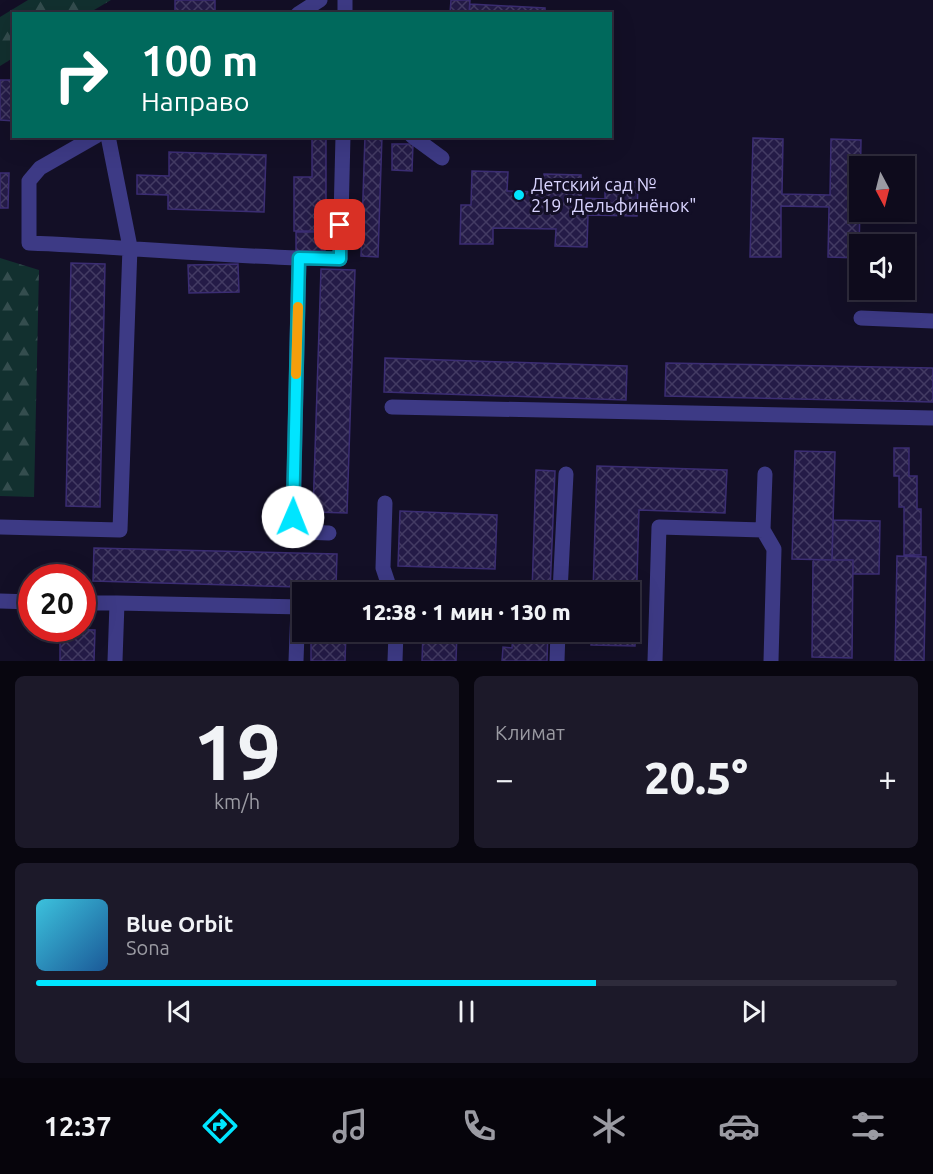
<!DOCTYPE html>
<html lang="ru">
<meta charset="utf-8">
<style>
:root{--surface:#0e0b1c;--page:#1c1929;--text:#f1f3f6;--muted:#9b9ba3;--line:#2e2b3b;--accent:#00e5ff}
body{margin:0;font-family:Ubuntu,sans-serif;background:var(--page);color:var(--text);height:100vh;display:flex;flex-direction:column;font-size:22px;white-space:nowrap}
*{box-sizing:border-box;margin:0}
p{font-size:20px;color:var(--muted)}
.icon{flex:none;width:33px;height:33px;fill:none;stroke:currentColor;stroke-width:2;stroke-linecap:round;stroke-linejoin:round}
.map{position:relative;height:661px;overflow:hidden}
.side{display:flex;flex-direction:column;gap:15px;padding:15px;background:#08060f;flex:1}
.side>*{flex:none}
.top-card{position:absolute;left:12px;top:12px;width:600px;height:126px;border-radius:0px;box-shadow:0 6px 24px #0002,0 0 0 2px var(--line);background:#00695c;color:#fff;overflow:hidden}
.needle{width:39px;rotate:173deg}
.fabs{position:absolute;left:849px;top:156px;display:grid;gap:12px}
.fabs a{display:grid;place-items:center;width:66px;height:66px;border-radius:0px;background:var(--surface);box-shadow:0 6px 24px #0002,0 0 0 2px var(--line);font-size:30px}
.speed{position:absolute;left:18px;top:564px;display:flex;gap:12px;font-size:30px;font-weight:700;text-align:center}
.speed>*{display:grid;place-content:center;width:78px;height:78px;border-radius:50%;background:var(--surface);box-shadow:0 6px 24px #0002,0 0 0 2px var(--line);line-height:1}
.speed .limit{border:9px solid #d22;background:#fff;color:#111}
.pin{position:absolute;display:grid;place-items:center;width:51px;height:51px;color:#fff;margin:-26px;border-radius:12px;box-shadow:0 3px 9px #0006}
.me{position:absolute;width:66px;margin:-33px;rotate:1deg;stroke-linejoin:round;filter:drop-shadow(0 0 4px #0008)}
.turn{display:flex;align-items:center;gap:21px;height:126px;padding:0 30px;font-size:27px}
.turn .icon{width:78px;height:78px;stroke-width:2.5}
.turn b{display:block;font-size:42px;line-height:51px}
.big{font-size:45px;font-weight:800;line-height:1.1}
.side .tile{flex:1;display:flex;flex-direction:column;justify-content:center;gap:9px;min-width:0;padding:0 21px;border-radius:9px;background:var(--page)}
.side .dial{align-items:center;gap:0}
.dial b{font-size:78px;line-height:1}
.song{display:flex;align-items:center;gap:18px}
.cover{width:72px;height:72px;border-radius:9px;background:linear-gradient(135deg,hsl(190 70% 55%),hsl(210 70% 35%))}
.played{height:6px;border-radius:3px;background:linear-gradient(90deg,var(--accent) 65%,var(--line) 65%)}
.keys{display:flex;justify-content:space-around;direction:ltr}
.heat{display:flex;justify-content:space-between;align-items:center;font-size:33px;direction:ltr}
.side .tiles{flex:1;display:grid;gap:15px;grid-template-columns:1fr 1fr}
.tile:last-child{grid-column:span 2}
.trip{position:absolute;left:292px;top:582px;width:348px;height:60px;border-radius:0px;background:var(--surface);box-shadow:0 6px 24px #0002,0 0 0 2px var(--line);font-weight:800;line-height:60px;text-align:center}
.tabs{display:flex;height:96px;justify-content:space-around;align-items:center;background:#06040b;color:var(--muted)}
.tabs .icon{width:42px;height:42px}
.tabs .active{color:var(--accent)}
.tabs b{font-size:27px;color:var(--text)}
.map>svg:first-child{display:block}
</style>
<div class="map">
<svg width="933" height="661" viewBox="0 0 933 661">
<defs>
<pattern id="forest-firs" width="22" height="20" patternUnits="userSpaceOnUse" patternTransform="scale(1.5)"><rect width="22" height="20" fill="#12302f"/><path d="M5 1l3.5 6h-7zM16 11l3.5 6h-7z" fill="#344d4e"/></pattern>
<pattern id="building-cross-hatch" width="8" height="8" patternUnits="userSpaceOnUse" patternTransform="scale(1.5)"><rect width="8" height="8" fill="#241b47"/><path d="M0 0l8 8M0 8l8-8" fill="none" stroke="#433b63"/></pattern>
</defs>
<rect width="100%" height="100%" fill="#130f26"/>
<path fill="url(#forest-firs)" d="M 28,0 L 111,0 L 89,13 L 14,14 L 13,58 L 0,66 L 0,17 Z
M 0,258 L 39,270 L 34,497 L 0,496 Z"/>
<path fill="url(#building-cross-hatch)" stroke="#3b2d73" stroke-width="1.5" d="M 175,0 L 215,0 L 215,14 L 175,14 Z
M 451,0 L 470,0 L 469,14 L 450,13 Z
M 470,4 L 545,8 L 545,14 L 469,14 Z
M 0,80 L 14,80 L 14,121 L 0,120 Z
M 312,136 L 326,136 L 326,231 L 294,231 L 294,177 L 312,177 Z
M 365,136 L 382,136 L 378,257 L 361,256 Z
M 753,138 L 783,139 L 782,194 L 830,195 L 831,139 L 861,140 L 859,258 L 828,257 L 829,207 L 781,206 L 781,257 L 750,257 Z
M 392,144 L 413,144 L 412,171 L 392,170 Z
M 169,152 L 266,155 L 264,212 L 168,209 L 168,195 L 137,194 L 137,175 L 169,176 Z
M 472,171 L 508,172 L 507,191 L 544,192 L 544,174 L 581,175 L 581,198 L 605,199 L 605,181 L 638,182 L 637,216 L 588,215 L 587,247 L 555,246 L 556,229 L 493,228 L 493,244 L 460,244 L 461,205 L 471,205 Z
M 0,173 L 9,173 L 8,208 L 0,208 Z
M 296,232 L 325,232 L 325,251 L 296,251 Z
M 71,263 L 105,264 L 100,507 L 66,506 Z
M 238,264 L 239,292 L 189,293 L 188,265 Z
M 321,269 L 355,270 L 347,513 L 313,512 Z
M 385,358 L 627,366 L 626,400 L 384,392 Z
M 666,363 L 933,368 L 933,402 L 665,396 Z
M 894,448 L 909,448 L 909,476 L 917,476 L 917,509 L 921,509 L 921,555 L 904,555 L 904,507 L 899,507 L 899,476 L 894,476 Z
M 795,451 L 835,452 L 832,560 L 792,559 Z
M 597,466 L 727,470 L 725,513 L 639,510 L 635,646 L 591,645 L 591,632 L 630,632 L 630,592 L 593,592 Z
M 536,470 L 555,471 L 550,592 L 532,592 Z
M 400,511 L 497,515 L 495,569 L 398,566 Z
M 833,520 L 880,521 L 879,574 L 853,574 L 853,560 L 832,560 Z
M 94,548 L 337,554 L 336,588 L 93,581 Z
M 897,556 L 926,557 L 924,661 L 895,661 Z
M 813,560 L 853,560 L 852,658 L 812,657 Z
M 60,629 L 95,630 L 94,661 L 60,661 Z
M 311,632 L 346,632 L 345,661 L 311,661 Z
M 423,632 L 457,632 L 456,661 L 422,661 Z
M 513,632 L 548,632 L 547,661 L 502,661 L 503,647 L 512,648 Z"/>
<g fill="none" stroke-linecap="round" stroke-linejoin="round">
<path stroke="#3d3a85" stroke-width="15" d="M 345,0 L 345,14
M 298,14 L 320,0
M 96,136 L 40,168 L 29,181 L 29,243 C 132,247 236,258 340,259 L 343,136
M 412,136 L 442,158
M 299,258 L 293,524 L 302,532 L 329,533
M 861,318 L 933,321
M 392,407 L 933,418
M 765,474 L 763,530 L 774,549 L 771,661
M 385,503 L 383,568 L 391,592
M 0,527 L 120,530 L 130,247 L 108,136
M 560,592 L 566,474
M 0,601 L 32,602
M 82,603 L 117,603
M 115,661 L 117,603 L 303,607
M 296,661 L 298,607
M 395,661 L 396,632
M 557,661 L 558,632
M 655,661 L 659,527 L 763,530"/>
</g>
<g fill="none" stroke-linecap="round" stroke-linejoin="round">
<defs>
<path id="route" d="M 293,517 L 299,258 L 340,259 L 340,225"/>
</defs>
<use href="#route" stroke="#0095a6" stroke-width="15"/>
<use href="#route" stroke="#00e5ff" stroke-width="10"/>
<path stroke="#f59e0b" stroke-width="10" d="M 296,374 L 298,307"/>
</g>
<circle fill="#00e5ff" stroke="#130f26" stroke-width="2" cx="519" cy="195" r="6"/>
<g text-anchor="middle" stroke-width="6" stroke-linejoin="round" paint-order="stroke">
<g font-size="18" fill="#d9d4ff" stroke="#130f26" text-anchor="start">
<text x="531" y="191">Детский сад №<tspan x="531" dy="21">219 "Дельфинёнок"</tspan></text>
</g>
</g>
</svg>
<div class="fabs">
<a><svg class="needle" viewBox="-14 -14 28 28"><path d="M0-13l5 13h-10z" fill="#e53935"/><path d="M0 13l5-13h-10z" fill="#9b9ba3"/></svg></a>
<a><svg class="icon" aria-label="sound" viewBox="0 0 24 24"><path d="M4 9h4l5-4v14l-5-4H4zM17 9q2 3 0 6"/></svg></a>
</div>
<div class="speed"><div class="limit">20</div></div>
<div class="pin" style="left:340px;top:225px;background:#d93025"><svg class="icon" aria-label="arrive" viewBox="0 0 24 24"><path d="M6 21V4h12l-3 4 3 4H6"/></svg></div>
<svg class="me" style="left:293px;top:517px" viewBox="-20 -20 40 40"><circle r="19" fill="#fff"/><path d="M0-13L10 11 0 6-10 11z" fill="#00e5ff"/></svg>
<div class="trip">12:38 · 1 мин · 130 m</div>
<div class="top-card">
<div class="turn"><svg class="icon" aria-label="right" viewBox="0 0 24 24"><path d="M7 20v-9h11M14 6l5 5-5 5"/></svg><div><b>100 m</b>Направо</div></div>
</div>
</div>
<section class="side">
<div class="tiles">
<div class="tile dial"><b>19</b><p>km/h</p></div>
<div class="tile"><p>Климат</p>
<div class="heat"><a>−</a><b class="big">20.5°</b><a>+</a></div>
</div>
<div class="tile">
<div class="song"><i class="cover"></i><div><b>Blue Orbit</b><p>Sona</p></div></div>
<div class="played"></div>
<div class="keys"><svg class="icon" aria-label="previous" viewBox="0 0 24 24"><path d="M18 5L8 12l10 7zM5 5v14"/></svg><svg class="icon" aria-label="pause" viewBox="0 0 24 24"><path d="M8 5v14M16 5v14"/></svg><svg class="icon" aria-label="next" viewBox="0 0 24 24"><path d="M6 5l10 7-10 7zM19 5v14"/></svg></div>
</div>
</div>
</section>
<nav class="tabs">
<b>12:37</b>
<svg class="icon active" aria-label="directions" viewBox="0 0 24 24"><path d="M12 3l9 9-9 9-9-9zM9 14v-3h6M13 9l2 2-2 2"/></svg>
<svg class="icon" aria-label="music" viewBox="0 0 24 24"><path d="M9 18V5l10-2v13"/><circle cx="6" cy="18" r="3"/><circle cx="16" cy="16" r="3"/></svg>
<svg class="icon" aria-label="phone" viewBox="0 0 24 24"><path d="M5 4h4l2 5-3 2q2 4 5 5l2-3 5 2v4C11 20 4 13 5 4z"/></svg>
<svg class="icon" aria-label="climate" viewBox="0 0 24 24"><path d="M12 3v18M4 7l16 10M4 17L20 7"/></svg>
<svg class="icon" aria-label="car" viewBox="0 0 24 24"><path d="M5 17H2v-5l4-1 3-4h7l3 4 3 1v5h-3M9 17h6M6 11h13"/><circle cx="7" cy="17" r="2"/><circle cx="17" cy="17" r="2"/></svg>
<svg class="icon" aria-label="filters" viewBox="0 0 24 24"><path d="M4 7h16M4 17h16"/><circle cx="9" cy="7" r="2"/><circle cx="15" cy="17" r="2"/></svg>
</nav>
